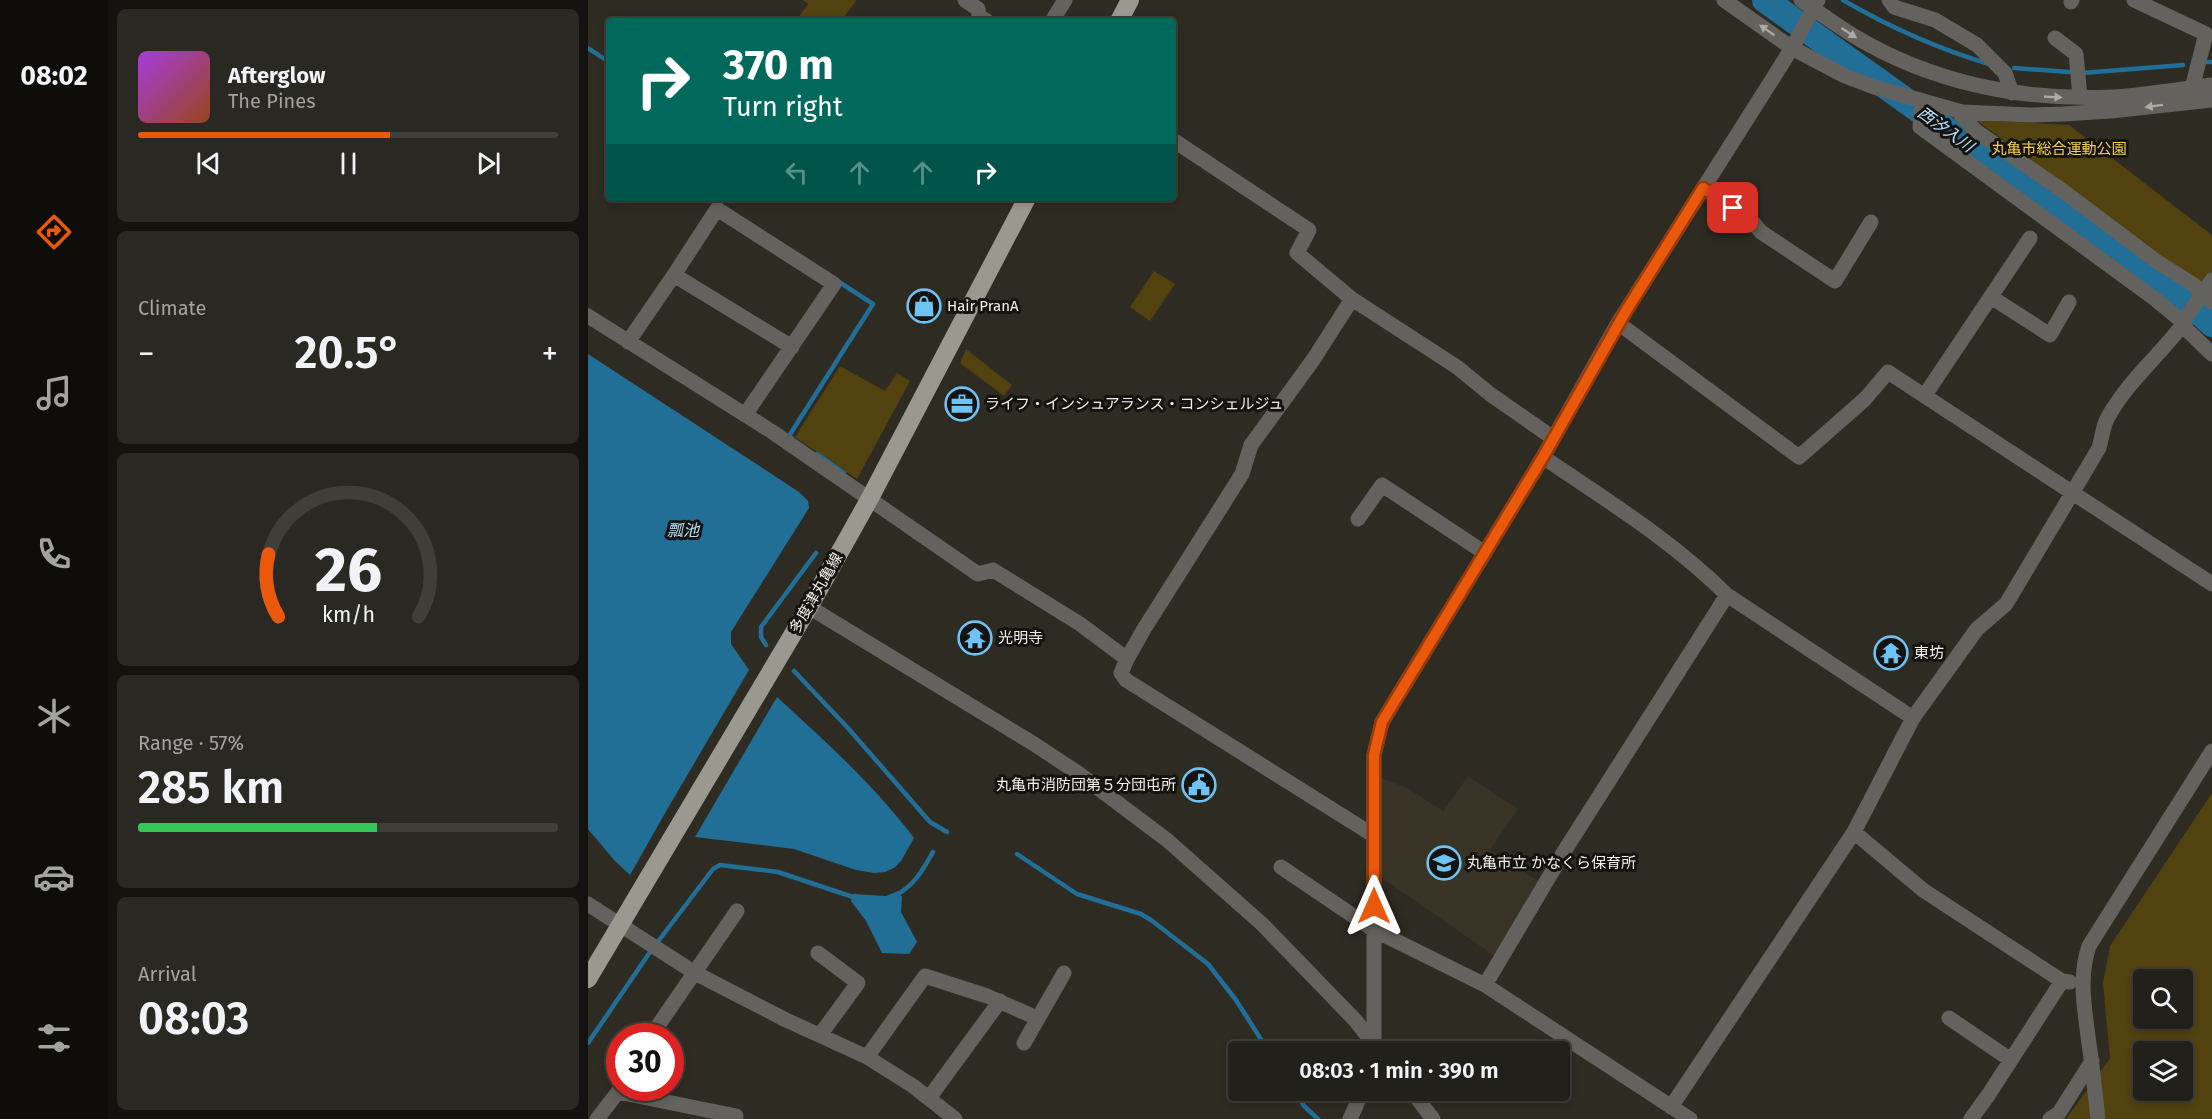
<!DOCTYPE html>
<meta charset="utf-8">
<style>
:root{--surface:#22201a;--page:#2a2823;--text:#f1f3f6;--muted:#a2a3a2;--line:#3f3e39;--accent:#ea580c}
body{margin:0;font-family:"Fira Sans","Noto Sans JP",sans-serif;background:var(--page);color:var(--text);height:100vh;display:flex;flex-direction:column;font-size:22px;white-space:nowrap}
*{box-sizing:border-box;margin:0}
p{font-size:20px;color:var(--muted)}
.icon{flex:none;width:33px;height:33px;fill:none;stroke:currentColor;stroke-width:2;stroke-linecap:round;stroke-linejoin:round}
.map{position:relative;flex:1;overflow:hidden}
.side{display:flex;flex-direction:column;gap:9px;padding:9px;background:#13120e;width:480px}
.side>*{flex:none}
.guide{position:absolute;left:18px;top:18px;width:570px;height:183px;border-radius:6px;box-shadow:0 3px 9px #0003,0 0 0 2px var(--line);background:#00695c;color:#fff;overflow:hidden}
.buttons{position:absolute;left:1545px;top:969px;display:grid;gap:12px}
.buttons a{display:grid;place-items:center;width:60px;height:60px;border-radius:6px;background:var(--surface);box-shadow:0 3px 9px #0003,0 0 0 2px var(--line);font-size:30px}
.speed{position:absolute;left:18px;top:1023px;display:flex;gap:12px;font-size:30px;font-weight:700;text-align:center}
.speed>*{display:grid;place-content:center;width:78px;height:78px;border-radius:50%;background:var(--surface);box-shadow:0 3px 9px #0003,0 0 0 2px var(--line);line-height:1}
.speed .limit{border:9px solid #d22;background:#fff;color:#111}
.pin{position:absolute;display:grid;place-items:center;width:51px;height:51px;color:#fff;margin:-26px;border-radius:12px;box-shadow:0 3px 9px #0006}
.me{position:absolute;width:66px;margin:-33px;rotate:0deg;stroke-linejoin:round;filter:drop-shadow(0 0 4px #0008)}
.turn{display:flex;align-items:center;gap:21px;height:126px;padding:0 18px;font-size:27px}
.turn .icon{width:78px;height:78px;stroke-width:2.5}
.turn b{display:block;font-size:42px;line-height:51px}
.lanes{display:flex;align-items:center;height:57px;padding:0 18px;background:#0003;justify-content:center;gap:30px;direction:ltr}
.lanes .off{opacity:.35}
.big{font-size:45px;font-weight:600;line-height:1.1}
.side .widget{flex:1;display:flex;flex-direction:column;justify-content:center;gap:9px;min-width:0;padding:0 21px;border-radius:9px;background:var(--page)}
.side .dial{align-items:center;gap:0}
.dial svg{height:156px;overflow:visible;fill:none;stroke:var(--line);stroke-width:7;stroke-linecap:round;text-anchor:middle}
.dial text{fill:var(--text);stroke:none}
.song{display:flex;align-items:center;gap:18px}
.cover{width:72px;height:72px;border-radius:9px;background:linear-gradient(135deg,hsl(280 70% 55%),hsl(20 70% 35%))}
.played{height:6px;border-radius:3px;background:linear-gradient(90deg,var(--accent) 60%,var(--line) 60%)}
.keys{display:flex;justify-content:space-around;direction:ltr}
.heat{display:flex;justify-content:space-between;align-items:center;font-size:33px;direction:ltr}
.charge{height:9px;border-radius:4px;background:linear-gradient(90deg,#34c759 57%,var(--line) 0)}
.trip{position:absolute;left:640px;top:1041px;width:342px;height:60px;border-radius:6px;background:var(--surface);box-shadow:0 3px 9px #0003,0 0 0 2px var(--line);font-weight:600;line-height:60px;text-align:center}
main{display:flex;flex:1;min-height:0}
.menu{display:flex;flex-direction:column;width:108px;justify-content:space-around;align-items:center;background:#0e0d0a;color:var(--muted)}
.menu .icon{width:42px;height:42px}
.menu .selected{color:var(--accent)}
.menu b{font-size:27px;color:var(--text)}
.map>svg:first-child{display:block}
</style>
<main>
<nav class="menu">
<b>08:02</b>
<svg class="icon selected" aria-label="directions" viewBox="0 0 24 24"><path d="M12 3l9 9-9 9-9-9zM9 14v-3h6M13 9l2 2-2 2"/></svg>
<svg class="icon" aria-label="music" viewBox="0 0 24 24"><path d="M9 18V5l10-2v13"/><circle cx="6" cy="18" r="3"/><circle cx="16" cy="16" r="3"/></svg>
<svg class="icon" aria-label="phone" viewBox="0 0 24 24"><path d="M5 4h4l2 5-3 2q2 4 5 5l2-3 5 2v4C11 20 4 13 5 4z"/></svg>
<svg class="icon" aria-label="climate" viewBox="0 0 24 24"><path d="M12 3v18M4 7l16 10M4 17L20 7"/></svg>
<svg class="icon" aria-label="car" viewBox="0 0 24 24"><path d="M5 17H2v-5l4-1 3-4h7l3 4 3 1v5h-3M9 17h6M6 11h13"/><circle cx="7" cy="17" r="2"/><circle cx="17" cy="17" r="2"/></svg>
<svg class="icon" aria-label="filters" viewBox="0 0 24 24"><path d="M4 7h16M4 17h16"/><circle cx="9" cy="7" r="2"/><circle cx="15" cy="17" r="2"/></svg>
</nav>
<section class="side">
<div class="widget">
<div class="song"><i class="cover"></i><div><b>Afterglow</b><p>The Pines</p></div></div>
<div class="played"></div>
<div class="keys"><svg class="icon" aria-label="previous" viewBox="0 0 24 24"><path d="M18 5L8 12l10 7zM5 5v14"/></svg><svg class="icon" aria-label="pause" viewBox="0 0 24 24"><path d="M8 5v14M16 5v14"/></svg><svg class="icon" aria-label="next" viewBox="0 0 24 24"><path d="M6 5l10 7-10 7zM19 5v14"/></svg></div>
</div>
<div class="widget"><p>Climate</p>
<div class="heat"><a>−</a><b class="big">20.5°</b><a>+</a></div>
</div>
<div class="widget dial"><svg viewBox="0 0 100 80">
<path d="M14 69A42 42 0 1 1 86 69"/>
<path d="M14 69A42 42 0 0 1 9 37" stroke="#ea580c"/>
<text x="50" y="56" font-size="32" font-weight="700">26</text>
<text x="50" y="72" font-size="11">km/h</text>
</svg></div>
<div class="widget"><p>Range · 57%</p><b class="big">285 km</b><div class="charge"></div></div>
<div class="widget"><p>Arrival</p><b class="big">08:03</b></div>
</section>
<div class="map">
<svg width="1624" height="1119" viewBox="0 0 1624 1119">
<rect width="100%" height="100%" fill="#2e2b23"/>
<path fill="#383325" d="M 880,776 L 930,809 L 902,850 L 952,882 L 908,957 L 791,876 L 791,777 L 819,788 L 855,811 Z"/>
<path fill="#51420f" fill-rule="evenodd" d="M 215,0 L 267,0 L 268,1 L 253,21 L 208,21 L 220,4 Z
M 1388,120 L 1481,125 L 1624,235 L 1624,293 Z
M 566,271 L 587,284 L 562,321 L 542,307 Z
M 378,349 L 424,385 L 416,396 L 372,363 Z
M 252,366 L 297,391 L 309,373 L 322,381 L 269,479 L 207,437 Z
M 1624,793 L 1624,1119 L 1478,1119 L 1522,1058 L 1515,983 L 1522,946 ZM 1556,980 L 1594,980 L 1594,1018 L 1556,1018 ZM 1556,1052 L 1594,1052 L 1594,1090 L 1556,1090 Z"/>
<path fill="#216e97" d="M 0,354 L 211,492 L 220,501 L 221,508 L 143,632 L 143,644 L 161,670 L 80,808 L 42,875 L 27,861 L 0,829 Z
M 189,697 C 238,742 286,785 326,838 L 313,861 L 306,868 L 297,872 L 286,873 L 268,870 L 206,849 L 107,837 Z
M 310,891 L 314,897 L 313,912 L 329,942 L 321,954 L 294,953 L 278,921 L 263,901 L 265,894 L 298,896 Z"/>
<g fill="none" stroke-linecap="round" stroke-linejoin="round">
<path stroke="#216e97" stroke-width="4.5" d="M 1255,0 C 1303,28 1348,48 1401,64
M 0,48 L 21,62
M 1619,62 L 1624,62
M 1426,68 L 1494,73 L 1595,65
M 123,198 L 133,205
M 204,438 L 201,436 L 285,304 L 248,280
M 229,454 L 256,473
M 178,645 L 173,637 L 173,627 L 228,553
M 206,671 L 259,727 L 342,822 L 359,832
M 429,854 L 489,894 L 553,914 L 563,920 L 620,964 L 648,1000 L 681,1052
M 308,895 C 327,885 335,869 345,852
M 0,1043 L 62,952 L 125,869 L 132,865 L 190,872 L 268,898
M 706,1090 L 716,1106 L 730,1119"/>
<path stroke="#216e97" stroke-width="26" d="M 1177,0 L 1601,303 L 1624,324"/>
<path stroke="#63625e" stroke-width="15" d="M 377,0 L 390,9 L 391,16 L 399,21
M 1136,0 L 1204,48 L 1257,76 L 1286,87 L 1374,112 L 1442,115 L 1475,114 L 1523,111 L 1624,100
M 1213,0 C 1230,12 1248,25 1266,36 C 1344,83 1434,101 1524,97 C 1557,95 1591,89 1624,85
M 1301,0 L 1306,7 L 1347,20 L 1389,45 L 1417,73 L 1424,93
M 1546,0 L 1618,34 L 1604,88 L 1606,96
M 1483,2 L 1484,0
M 464,21 L 477,0
M 1467,38 L 1488,54 L 1492,97
M 1369,111 L 1388,131 L 1475,191 L 1568,261 L 1606,285 L 1624,302
M 585,140 L 721,230 L 709,253 L 764,299 L 869,367 L 902,394 L 965,438
M 1115,188 L 1160,217 L 1173,232 L 1247,281 L 1283,222
M 86,275 L 204,347
M 1624,280 L 1596,320 L 1598,329 L 1624,354
M 1403,297 L 1462,335 L 1481,302
M 764,299 L 725,360 L 663,445 L 654,474 L 556,629 L 539,659 L 533,673 L 538,680 L 785,835
M 0,316 L 183,431 L 390,574 L 405,570 L 492,624 L 539,659
M 1030,323 L 1211,457 L 1277,399 L 1300,372 L 1624,584
M 40,342 L 86,275 L 129,209 L 246,284 L 157,415
M 1337,395 L 1442,238
M 955,457 C 1018,500 1085,541 1139,595 L 1325,718
M 770,519 L 794,485 L 897,553
M 221,607 L 446,744 L 490,773 L 579,840 L 674,924 L 767,1020 L 787,1045
M 1266,832 L 1335,890 L 1474,981
M 693,867 L 786,930 L 897,985 L 1102,1119
M 0,904 L 107,973 L 198,1020 L 279,1057 L 325,1086 L 367,1119
M 230,953 L 270,983 L 232,1035
M 897,985 L 977,850 L 1139,595
M 1361,1018 L 1423,1060
M 67,1030 L 149,911
M 436,1043 L 476,973
M 786,1052 L 786,755 L 794,722 L 955,457 L 1030,323 L 1204,48 L 1230,0
M 279,1057 L 337,976 L 399,996 L 449,1018
M 823,1090 L 845,1119
M 341,1098 L 412,1001
M 1083,1107 L 1266,832 L 1325,718 L 1389,629 L 1418,604 L 1511,448 C 1514,438 1515,425 1520,417 C 1540,381 1572,355 1596,323 L 1567,299 L 1332,127 L 1334,101
M 9,1119 L 30,1092 L 148,1116
M 762,1119 L 775,1090
M 1383,1119 L 1401,1094 L 1474,981 L 1482,982
M 1462,1119 L 1471,1113 L 1504,1061
M 1510,1119 C 1507,1094 1505,1069 1501,1044 C 1497,1011 1490,978 1501,946 L 1624,751"/>
<path stroke="#9b988f" stroke-width="18" d="M 531,21 L 542,0
M 0,979 L 221,607 L 282,498 L 439,198"/>
</g>
<defs><path id="oneway-solid" d="M-6-.8H1V-3.2L6.5 0L1 3.2V.8H-6Z" transform="scale(1.5)"/></defs>
<g fill="#abaaa4">
<use href="#oneway-solid" transform="translate(1179 30) rotate(-145)"/>
<use href="#oneway-solid" transform="translate(1261 33) rotate(33)"/>
<use href="#oneway-solid" transform="translate(1465 97) rotate(3)"/>
<use href="#oneway-solid" transform="translate(1566 106) rotate(173)"/>
</g>
<g fill="none" stroke-linecap="round" stroke-linejoin="round">
<defs>
<path id="route" d="M 786,906 L 786,755 L 794,722 L 955,457 L 1038,311 L 1115,188 L 1145,208"/>
</defs>
<use href="#route" stroke="#983908" stroke-width="15"/>
<use href="#route" stroke="#ea580c" stroke-width="10"/>
</g>
<defs>
<symbol id="shop-ring" viewBox="-11 -11 22 22"><circle r="9.5" fill="#151310" stroke="#6fc2f4" stroke-width="1.5"/><path d="M-5-2.5h2.3a2.7 3.5 0 0 1 5.4 0H5L5.5 6h-11ZM-1.5-2.5h3a1.5 2.3 0 0 0-3 0Z" fill="#6fc2f4"/></symbol>
<symbol id="office-ring" viewBox="-11 -11 22 22"><circle r="9.5" fill="#151310" stroke="#6fc2f4" stroke-width="1.5"/><path d="M-6-3h4V-5.5h4V-3h4V5H-6ZM-1-4.5V-3h2v-1.5ZM-6 0V1H6V0Z" fill="#6fc2f4"/></symbol>
<symbol id="temple-ring" viewBox="-11 -11 22 22"><circle r="9.5" fill="#151310" stroke="#6fc2f4" stroke-width="1.5"/><path d="M0-6L5-2H3V0L6.5 2.5H4V6H1.5V3h-3V6H-4V2.5H-6.5L-3 0V-2H-5Z" fill="#6fc2f4"/></symbol>
<symbol id="civic-ring" viewBox="-11 -11 22 22"><circle r="9.5" fill="#151310" stroke="#6fc2f4" stroke-width="1.5"/><path d="M-.6-6.5H3V-4.5H.6V-3L4-1V1h2V6H-6V1h2V-1L-.6-3ZM-1.2 2.5V6h2.4V2.5Z" fill="#6fc2f4"/></symbol>
<symbol id="school-ring" viewBox="-11 -11 22 22"><circle r="9.5" fill="#151310" stroke="#6fc2f4" stroke-width="1.5"/><path d="M0-5L7-2L0 1L-7-2ZM-4 1L0 2.5L4 1V4Q0 6-4 4Z" fill="#6fc2f4"/></symbol>
</defs>
<g fill-rule="evenodd">
<use href="#shop-ring" x="317" y="287" width="38" height="38"/>
<use href="#office-ring" x="355" y="385" width="38" height="38"/>
<use href="#temple-ring" x="368" y="619" width="38" height="38"/>
<use href="#temple-ring" x="1284" y="634" width="38" height="38"/>
<use href="#civic-ring" x="592" y="766" width="38" height="38"/>
<use href="#school-ring" x="837" y="844" width="38" height="38"/>
</g>
<g text-anchor="middle" stroke-width="6" stroke-linejoin="round" paint-order="stroke">
<g font-size="15" fill="#f7d04c" stroke="#151310">
<text x="1471" y="154">丸亀市総合運動公園</text>
</g>
<g font-size="15" fill="#f3f1eb" stroke="#151310" text-anchor="start">
<text x="359" y="311">Hair PranA</text>
<text x="397" y="409">ライフ・インシュアランス・コンシェルジュ</text>
<text x="410" y="643">光明寺</text>
<text x="1326" y="658">東坊</text>
<text x="588" y="790" text-anchor="end">丸亀市消防団第５分団屯所</text>
<text x="879" y="868">丸亀市立 かなくら保育所</text>
</g>
<g font-size="15" fill="#f3f1eb" stroke="#151310">
<text transform="translate(228 593) rotate(-60)" y="5">多度津丸亀線</text>
</g>
<g font-size="16" font-style="italic" fill="#b4e0fc" stroke="#151310">
<text transform="translate(1358 129) rotate(36)" y="6">西汐入川</text>
<text x="95" y="536">瓢池</text>
</g>
</g>
</svg>
<div class="buttons">
<a><svg class="icon" aria-label="search" viewBox="0 0 24 24"><circle cx="10" cy="10" r="6"/><path d="M15 15l6 6"/></svg></a>
<a><svg class="icon" aria-label="layers" viewBox="0 0 24 24"><path d="M12 4l9 5-9 5-9-5zM3 14l9 5 9-5"/></svg></a>
</div>
<div class="speed"><div class="limit">30</div></div>
<div class="pin" style="left:1145px;top:208px;background:#d93025"><svg class="icon" aria-label="arrive" viewBox="0 0 24 24"><path d="M6 21V4h12l-3 4 3 4H6"/></svg></div>
<svg class="me" style="left:786px;top:906px" viewBox="-20 -20 40 40"><path d="M0-17L14 15 0 8-14 15z" fill="#ea580c" stroke="#fff" stroke-width="4"/></svg>
<div class="trip">08:03 · 1 min · 390 m</div>
<div class="guide">
<div class="turn"><svg class="icon" aria-label="right" viewBox="0 0 24 24"><path d="M7 20v-9h11M14 6l5 5-5 5"/></svg><div><b>370 m</b>Turn right</div></div>
<div class="lanes"><svg class="icon off" aria-label="left" viewBox="0 0 24 24"><path d="M17 20v-9H6M10 6l-5 5 5 5"/></svg><svg class="icon off" aria-label="ahead" viewBox="0 0 24 24"><path d="M12 20V5M6 11l6-6 6 6"/></svg><svg class="icon off" aria-label="ahead" viewBox="0 0 24 24"><path d="M12 20V5M6 11l6-6 6 6"/></svg><svg class="icon" aria-label="right" viewBox="0 0 24 24"><path d="M7 20v-9h11M14 6l5 5-5 5"/></svg></div>
</div>
</div>
</main>
